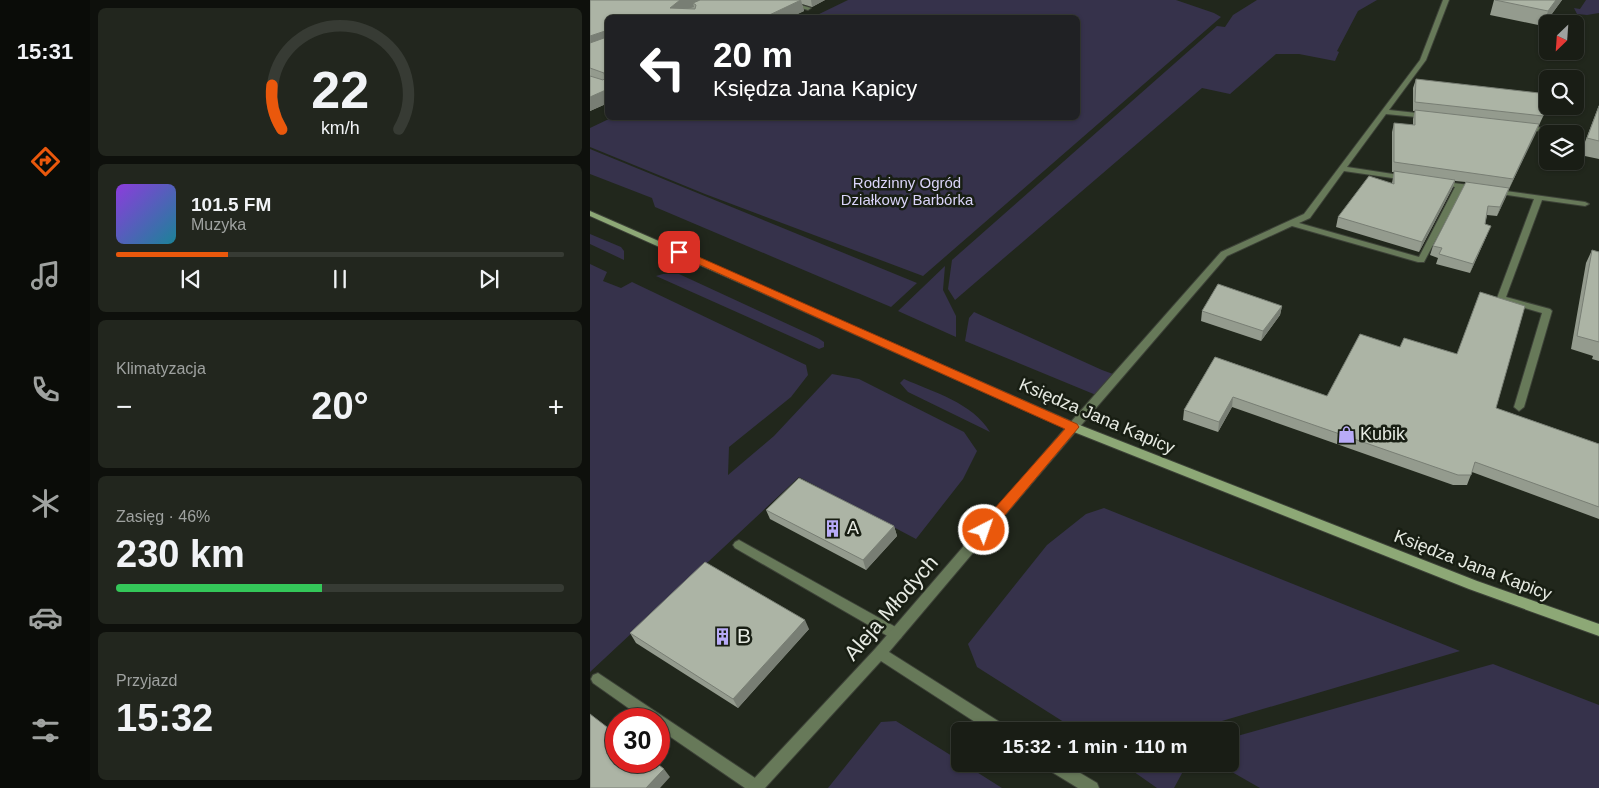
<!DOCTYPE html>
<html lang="pl">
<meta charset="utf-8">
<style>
:root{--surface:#191d15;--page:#22261e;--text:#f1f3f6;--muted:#9fa2a0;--line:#373b34;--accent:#ea580c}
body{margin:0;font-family:Arial,sans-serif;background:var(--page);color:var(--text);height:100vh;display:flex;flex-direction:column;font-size:19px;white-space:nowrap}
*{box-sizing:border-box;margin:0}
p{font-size:16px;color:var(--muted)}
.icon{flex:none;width:28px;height:28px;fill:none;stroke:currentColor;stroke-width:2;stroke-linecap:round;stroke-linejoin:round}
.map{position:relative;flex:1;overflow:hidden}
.details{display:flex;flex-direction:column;gap:8px;padding:8px;background:#0e100c;width:500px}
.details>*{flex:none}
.top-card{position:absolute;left:15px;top:15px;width:475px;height:105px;border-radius:8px;box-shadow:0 1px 4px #0004,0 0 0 1px var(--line);background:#202124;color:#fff;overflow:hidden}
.needle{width:32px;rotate:205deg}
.fabs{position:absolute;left:949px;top:15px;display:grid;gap:10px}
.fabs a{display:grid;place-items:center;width:45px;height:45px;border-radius:8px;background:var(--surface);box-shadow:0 1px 4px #0004,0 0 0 1px var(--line);font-size:25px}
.speed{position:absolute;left:15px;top:708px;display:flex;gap:10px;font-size:25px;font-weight:700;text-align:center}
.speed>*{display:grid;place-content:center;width:65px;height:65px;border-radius:50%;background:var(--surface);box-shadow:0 1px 4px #0004,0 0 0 1px var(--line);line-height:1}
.speed .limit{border:8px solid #d22;background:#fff;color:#111}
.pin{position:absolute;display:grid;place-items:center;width:42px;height:42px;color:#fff;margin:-21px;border-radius:10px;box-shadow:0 2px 8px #0006}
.me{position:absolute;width:55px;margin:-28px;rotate:41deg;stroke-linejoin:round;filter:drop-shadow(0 0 4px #0008)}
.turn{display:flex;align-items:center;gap:18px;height:105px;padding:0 25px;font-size:22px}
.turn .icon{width:65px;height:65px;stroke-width:2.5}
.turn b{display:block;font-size:35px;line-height:42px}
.big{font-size:38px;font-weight:600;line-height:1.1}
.details .card{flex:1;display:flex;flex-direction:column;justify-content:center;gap:8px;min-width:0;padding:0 18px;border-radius:8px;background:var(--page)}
.details .dial{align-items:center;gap:0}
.dial svg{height:130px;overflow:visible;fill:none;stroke:var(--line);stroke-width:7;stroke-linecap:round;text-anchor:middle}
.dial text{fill:var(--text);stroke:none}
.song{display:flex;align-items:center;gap:15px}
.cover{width:60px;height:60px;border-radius:8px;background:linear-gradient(135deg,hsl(270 70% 55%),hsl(190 70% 35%))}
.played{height:5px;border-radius:2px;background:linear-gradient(90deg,var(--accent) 25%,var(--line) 25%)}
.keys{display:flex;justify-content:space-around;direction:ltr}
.heat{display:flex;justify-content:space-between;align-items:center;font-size:28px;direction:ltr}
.charge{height:8px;border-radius:4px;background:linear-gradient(90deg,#34c759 46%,var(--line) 0)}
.trip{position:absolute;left:361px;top:722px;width:288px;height:50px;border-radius:8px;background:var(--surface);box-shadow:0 1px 4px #0004,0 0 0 1px var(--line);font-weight:600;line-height:50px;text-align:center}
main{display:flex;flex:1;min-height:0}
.tab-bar{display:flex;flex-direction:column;width:90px;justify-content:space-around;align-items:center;background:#0a0c08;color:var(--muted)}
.tab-bar .icon{width:35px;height:35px}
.tab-bar .on{color:var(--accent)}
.tab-bar b{font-size:22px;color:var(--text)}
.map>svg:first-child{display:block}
</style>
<main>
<nav class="tab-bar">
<b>15:31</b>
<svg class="icon on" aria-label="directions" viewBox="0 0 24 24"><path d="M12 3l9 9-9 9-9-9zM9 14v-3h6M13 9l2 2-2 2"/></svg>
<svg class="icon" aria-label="music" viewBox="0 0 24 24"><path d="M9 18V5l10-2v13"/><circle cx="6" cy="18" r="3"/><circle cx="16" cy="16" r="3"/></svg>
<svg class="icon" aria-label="phone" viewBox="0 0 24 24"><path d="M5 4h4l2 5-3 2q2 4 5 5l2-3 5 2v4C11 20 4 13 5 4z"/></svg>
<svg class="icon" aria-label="climate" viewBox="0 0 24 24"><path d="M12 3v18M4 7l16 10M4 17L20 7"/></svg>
<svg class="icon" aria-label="car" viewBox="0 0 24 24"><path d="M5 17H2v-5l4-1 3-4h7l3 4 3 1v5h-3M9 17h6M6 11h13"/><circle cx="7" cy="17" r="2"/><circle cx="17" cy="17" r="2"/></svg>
<svg class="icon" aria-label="filters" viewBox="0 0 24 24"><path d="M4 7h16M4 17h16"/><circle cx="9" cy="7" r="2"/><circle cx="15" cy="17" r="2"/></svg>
</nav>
<section class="details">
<div class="card dial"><svg viewBox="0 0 100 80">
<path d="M14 69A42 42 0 1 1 86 69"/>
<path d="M14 69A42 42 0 0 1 8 42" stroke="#ea580c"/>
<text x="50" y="56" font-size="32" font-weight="700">22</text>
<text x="50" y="72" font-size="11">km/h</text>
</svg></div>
<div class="card">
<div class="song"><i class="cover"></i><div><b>101.5 FM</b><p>Muzyka</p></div></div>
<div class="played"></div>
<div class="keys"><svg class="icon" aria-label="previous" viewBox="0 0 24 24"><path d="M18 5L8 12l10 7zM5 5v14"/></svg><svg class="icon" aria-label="pause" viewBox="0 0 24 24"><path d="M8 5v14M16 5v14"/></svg><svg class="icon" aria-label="next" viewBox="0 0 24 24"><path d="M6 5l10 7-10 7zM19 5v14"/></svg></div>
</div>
<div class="card"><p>Klimatyzacja</p>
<div class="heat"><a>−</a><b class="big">20°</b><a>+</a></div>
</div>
<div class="card"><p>Zasięg · 46%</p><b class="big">230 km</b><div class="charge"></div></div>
<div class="card"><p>Przyjazd</p><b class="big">15:32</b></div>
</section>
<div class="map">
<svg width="1009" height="788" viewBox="0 0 1009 788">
<rect width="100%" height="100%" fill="#21271c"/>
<path fill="#36324b" d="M 258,0 L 586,0 L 624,13 L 631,17 L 333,276 L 115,194 L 0,147 L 0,128 L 21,118 L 488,118 L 488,18 L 223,17 Z
M 667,0 L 787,0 L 768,11 L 747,51 L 749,52 L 745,61 L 709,54 L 686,54 L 640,94 L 612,88 L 365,300 L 358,289 L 362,260 L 627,26 L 635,27 L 643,15 Z
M 996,0 L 1009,0 L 1009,13 L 997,15 L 987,14 L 984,8 L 990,9 Z
M 0,149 L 327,283 L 301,307 L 65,207 L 62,198 L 0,174 Z
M 0,234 L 31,247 L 34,251 L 34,260 L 0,244 Z
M 0,264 L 17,272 L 13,281 L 31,288 L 42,282 L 216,365 L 218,375 L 201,397 L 139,447 L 138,475 L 184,436 L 242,374 L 269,379 L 374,432 L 387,451 L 373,479 L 326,539 L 209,477 L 0,672 Z
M 355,266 L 353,290 L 366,316 L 366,337 L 308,311 Z
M 73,274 L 89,274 L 228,338 L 234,342 L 234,347 L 229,349 L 66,276 Z
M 384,312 L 512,370 L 523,374 L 506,395 L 375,341 L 379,318 Z
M 314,379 C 343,392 383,403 400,432 L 318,392 L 310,383 Z
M 514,508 L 870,651 L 598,731 L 488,731 L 387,667 L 378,644 L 457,545 L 496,514 Z
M 903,664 L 1009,705 L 1009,788 L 670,788 L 628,764 L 640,764 L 640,738 Z
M 306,721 L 370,761 L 370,764 L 374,764 L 412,788 L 238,788 L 291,722 Z
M 548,764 L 597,764 L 584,788 L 567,788 L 537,767 Z"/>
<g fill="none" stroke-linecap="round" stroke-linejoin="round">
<defs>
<path id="lane" d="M 184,0 L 193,0 L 221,8 L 218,10 Z
M 853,0 L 859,0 L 836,60 L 799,110 L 836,114 L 839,116 L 836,118 L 796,114 L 757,167 L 816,176 L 820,178 L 816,180 L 754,171 L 720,218 L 709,223 L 829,257 L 865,187 L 847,185 L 847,181 L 888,186 L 888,190 L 873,188 L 834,262 L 828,262 L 702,226 L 637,256 L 487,430 L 479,430 L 478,427 L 479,424 L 631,252 L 714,214 L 830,60 Z
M 935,126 L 977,130 L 980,132 L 973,134 L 933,129 L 933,127 Z
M 901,189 L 995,202 L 999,204 L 995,206 L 952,200 L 916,297 L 960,309 L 962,311 L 934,407 L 929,411 L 924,407 L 952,313 L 908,300 L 907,298 L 944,199 L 904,193 L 901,193 Z
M 149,540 L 311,630 L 312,634 L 311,638 L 306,640 L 301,638 L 145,548 L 143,545 L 145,542 Z
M 8,673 L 171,782 L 173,788 L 155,788 L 69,729 L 69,719 L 54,719 L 3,683 L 1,679 L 3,675 Z"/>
<path id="street" d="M 483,423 L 487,424 L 488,427 L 487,430 L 299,652 L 416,726 L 418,731 L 399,731 L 291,661 L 175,788 L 158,788 L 160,783 L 285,649 L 479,424 Z
M 455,764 L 475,764 L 507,783 L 509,788 L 488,788 L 457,769 Z"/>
<path id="secondary" d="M 0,211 L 487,424 L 887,581 L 1009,624 L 1009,636 L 879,589 L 479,430 L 0,216 Z"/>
</defs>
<use href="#lane" stroke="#3d4238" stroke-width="2"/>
<use href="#street" stroke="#3d4238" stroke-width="2"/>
<use href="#secondary" stroke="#3d4238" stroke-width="2"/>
<use href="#lane" fill="#677959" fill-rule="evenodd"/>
<use href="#street" fill="#677959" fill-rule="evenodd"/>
<use href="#secondary" fill="#8da876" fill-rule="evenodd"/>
</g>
<path fill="#949b8e" d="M 0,0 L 235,0 L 222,7 L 212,4 L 214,11 L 199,18 L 18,18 L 18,103 L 0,111 Z
M 904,0 L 972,0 L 953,26 L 900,15 Z
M 826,79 L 958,106 L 919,189 L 907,216 L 897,215 L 895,224 L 897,235 L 880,273 L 846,264 L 848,258 L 840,255 L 843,246 L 876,182 L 865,181 L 862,189 L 829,252 L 746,227 L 748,217 L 802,183 L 804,172 L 802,172 L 802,132 L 804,123 L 823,125 L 823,119 L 825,111 L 823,111 L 823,88 Z
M 1009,105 L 1009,159 L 990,155 Z
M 1002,250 L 1009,252 L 1009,361 L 1002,359 L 1003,356 L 981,349 L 996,263 Z
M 692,306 L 690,315 L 671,341 L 611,321 L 612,311 Z
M 625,357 L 737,396 L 906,408 L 1009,444 L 1009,519 L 882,472 L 877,485 L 863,485 L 642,407 L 628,432 L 593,420 L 594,410 Z
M 176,510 L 304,526 L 307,536 L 276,570 L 180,519 Z
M 219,629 L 148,708 L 46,643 L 40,633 Z"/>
<path fill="#787e74" d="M 90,0 L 119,0 L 103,3 L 104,7 L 92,11 L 80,8 Z
M 211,0 L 214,11 L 199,18 L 173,18 Z
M 221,0 L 235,0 L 222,7 Z
M 966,0 L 972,0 L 953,26 L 958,11 Z
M 15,31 L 18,38 L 0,49 L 0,36 Z
M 18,89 L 18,103 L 0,111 L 0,97 Z
M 949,124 L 946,133 L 919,189 L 923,179 Z
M 865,180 L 862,189 L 829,252 L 832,242 Z
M 919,188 L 916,197 L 907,216 L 910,207 Z
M 901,226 L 897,235 L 880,273 L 883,264 Z
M 692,306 L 690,315 L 671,341 L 673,331 Z
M 643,397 L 642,407 L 628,432 L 629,422 Z
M 304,526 L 307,536 L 276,570 L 273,560 Z
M 215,620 L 219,629 L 148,708 L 143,699 Z
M 74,769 L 80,777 L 70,788 L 56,788 Z"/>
<path fill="#acb4a5" stroke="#787e74" d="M 0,0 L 90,0 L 80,8 L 105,9 L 106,5 L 103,3 L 110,0 L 211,0 L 173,18 L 18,18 L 18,89 L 0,97 L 0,76 L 13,80 L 15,78 L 14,73 L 0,68 L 0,43 L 14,38 L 15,31 L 0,36 Z
M 905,0 L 966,0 L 958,11 Z
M 826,79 L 958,94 L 958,106 L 953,116 L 825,102 Z
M 1009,106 L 1009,141 L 997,138 Z
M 825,110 L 949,124 L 923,179 L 804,162 L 804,123 L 825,125 Z
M 804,171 L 865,180 L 832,242 L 748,217 L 779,176 L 804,184 Z
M 876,182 L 919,188 L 910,207 L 898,206 L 895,224 L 901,226 L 883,264 L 849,254 L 852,248 L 843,246 Z
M 1002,250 L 1009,252 L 1009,342 L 987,336 Z
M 628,284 L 692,306 L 673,331 L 612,311 Z
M 890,292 L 935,306 L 906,408 L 1009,444 L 1009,507 L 885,462 L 881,475 L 868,475 L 643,397 L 629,422 L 594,410 L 625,357 L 737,396 L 770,334 L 810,347 L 814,338 L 867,354 Z
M 209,478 L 304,526 L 273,560 L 176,510 Z
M 115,562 L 215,620 L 143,699 L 40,633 Z
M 0,714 L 26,734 L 26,761 L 64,761 L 74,769 L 56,788 L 0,788 Z"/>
<path fill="#ea580c" stroke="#983908" d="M 86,250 L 93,250 L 487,424 L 489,427 L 399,534 L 389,534 L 387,530 L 389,526 L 475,429 L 86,254 Z"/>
<defs>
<symbol id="shop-bare" viewBox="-9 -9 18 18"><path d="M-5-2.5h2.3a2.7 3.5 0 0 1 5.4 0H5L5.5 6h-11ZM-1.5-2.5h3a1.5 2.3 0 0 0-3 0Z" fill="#b8abf7" stroke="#181e13" stroke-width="2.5" paint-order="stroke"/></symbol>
<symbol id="building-bare" viewBox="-9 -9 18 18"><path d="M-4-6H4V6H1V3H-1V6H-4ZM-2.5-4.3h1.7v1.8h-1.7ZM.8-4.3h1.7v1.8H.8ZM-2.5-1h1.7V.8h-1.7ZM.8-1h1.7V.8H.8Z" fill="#b8abf7" stroke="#181e13" stroke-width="2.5" paint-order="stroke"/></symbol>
</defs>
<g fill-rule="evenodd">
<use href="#shop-bare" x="744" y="422" width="25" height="25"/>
<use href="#building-bare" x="230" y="516" width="25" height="25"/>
<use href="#building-bare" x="120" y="624" width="25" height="25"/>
</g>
<g text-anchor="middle" stroke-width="5" stroke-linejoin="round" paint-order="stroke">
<g font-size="15" fill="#dad4f9" stroke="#181e13">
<text x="317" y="188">Rodzinny Ogród<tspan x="317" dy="17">Działkowy Barbórka</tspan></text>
</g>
<g font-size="18" fill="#e6eae2" stroke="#181e13">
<text transform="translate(507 416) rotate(23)" y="6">Księdza Jana Kapicy</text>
<text transform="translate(883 565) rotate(21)" y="6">Księdza Jana Kapicy</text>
</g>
<g font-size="18" fill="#e6eae2" stroke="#181e13" text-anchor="start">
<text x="770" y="440">Kubik</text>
<text x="257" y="534">A</text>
</g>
<g font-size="21" fill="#e6eae2" stroke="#181e13">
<text transform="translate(301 608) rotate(-49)" y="7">Aleja Młodych</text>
</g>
<g font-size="21" fill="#e6eae2" stroke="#181e13" text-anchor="start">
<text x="147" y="643">B</text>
</g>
</g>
</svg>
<div class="fabs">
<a><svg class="needle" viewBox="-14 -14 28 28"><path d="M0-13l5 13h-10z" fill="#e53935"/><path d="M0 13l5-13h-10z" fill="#9fa2a0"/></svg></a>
<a><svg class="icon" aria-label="search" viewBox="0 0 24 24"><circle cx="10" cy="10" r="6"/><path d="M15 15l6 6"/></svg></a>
<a><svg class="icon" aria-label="layers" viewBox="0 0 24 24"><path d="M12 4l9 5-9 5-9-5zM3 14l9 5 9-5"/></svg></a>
</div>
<div class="speed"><div class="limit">30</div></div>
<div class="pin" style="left:89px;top:252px;background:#d93025"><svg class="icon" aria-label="arrive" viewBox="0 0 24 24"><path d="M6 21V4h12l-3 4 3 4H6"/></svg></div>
<svg class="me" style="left:394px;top:530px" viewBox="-20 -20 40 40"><circle r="17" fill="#ea580c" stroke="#fff" stroke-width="3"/><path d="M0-11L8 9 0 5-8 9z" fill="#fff"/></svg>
<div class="trip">15:32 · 1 min · 110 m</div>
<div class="top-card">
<div class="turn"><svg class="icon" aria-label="left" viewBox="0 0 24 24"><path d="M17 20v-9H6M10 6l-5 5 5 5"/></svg><div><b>20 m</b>Księdza Jana Kapicy</div></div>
</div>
</div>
</main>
